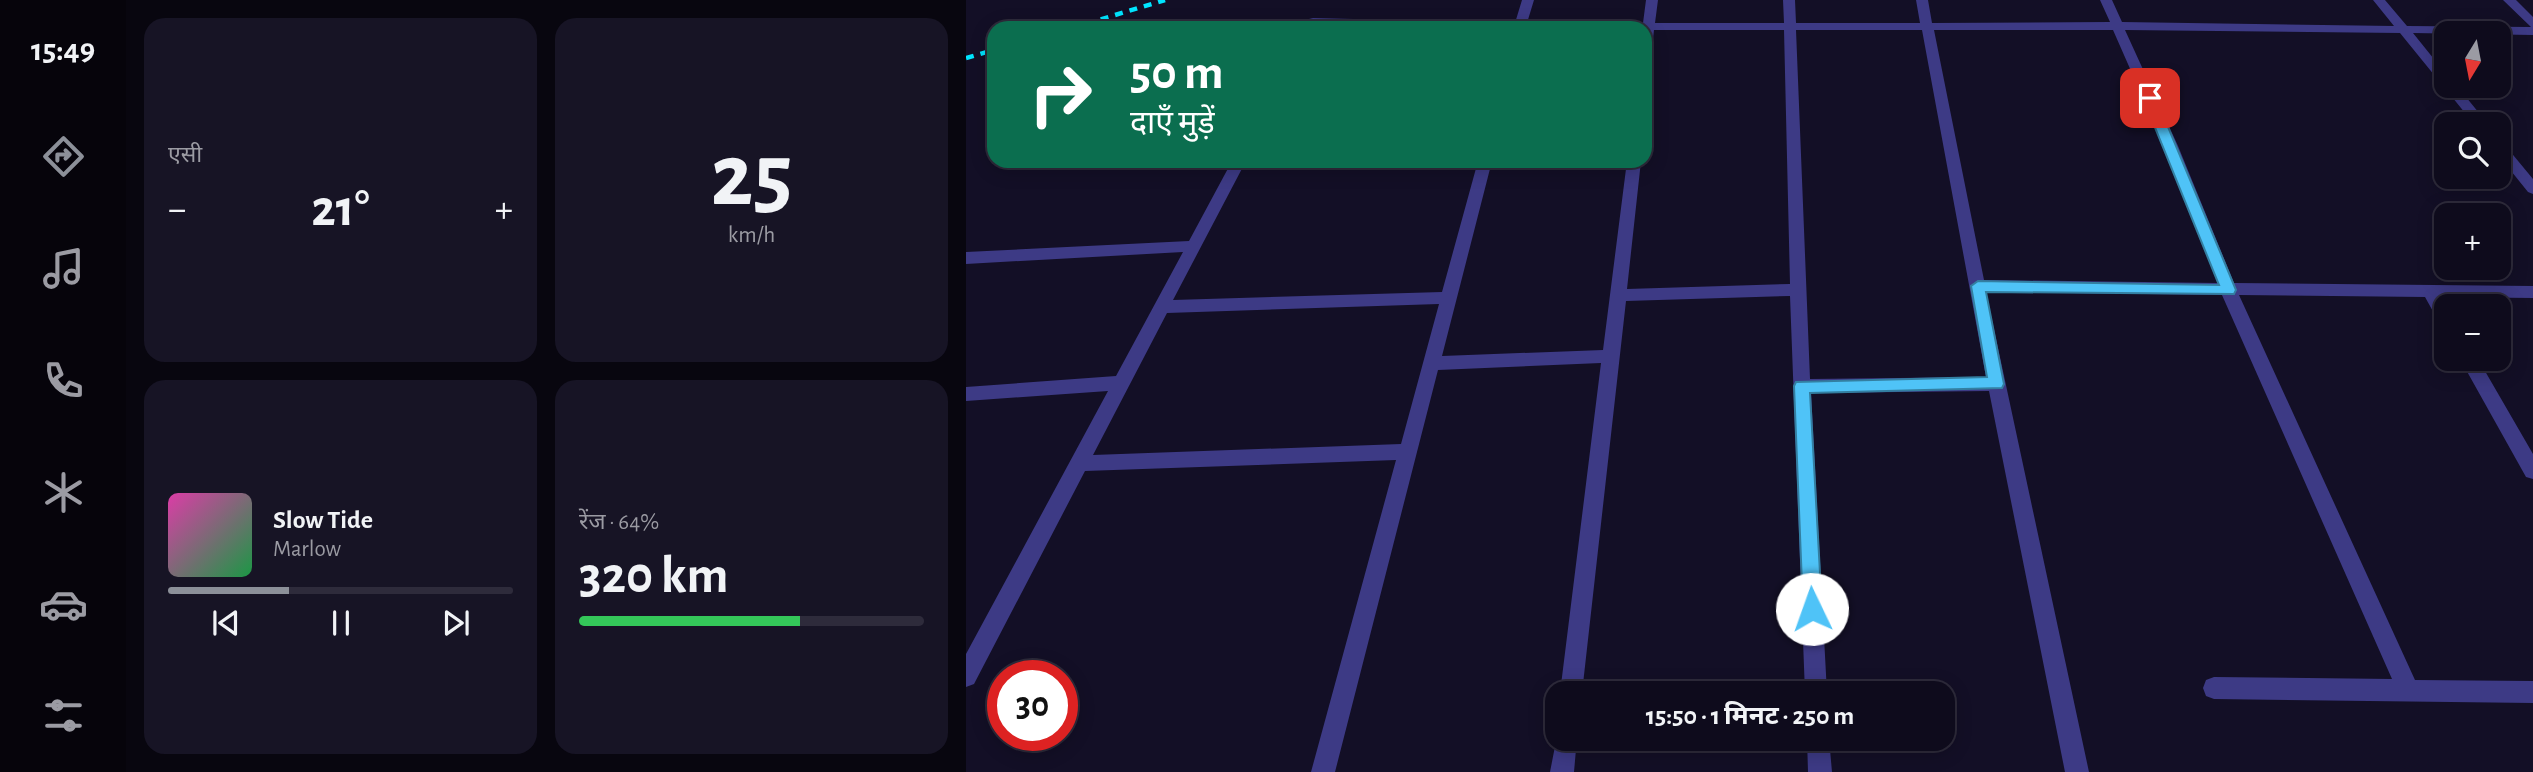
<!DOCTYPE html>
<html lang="hi">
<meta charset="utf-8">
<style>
:root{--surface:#0e0b1c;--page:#171425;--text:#f1f3f6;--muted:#9b9ba3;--line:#2e2b3b;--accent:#8c9099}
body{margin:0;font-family:"Alegreya Sans","Noto Sans Devanagari",sans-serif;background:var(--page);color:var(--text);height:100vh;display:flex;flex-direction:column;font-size:26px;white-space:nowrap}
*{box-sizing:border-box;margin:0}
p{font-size:23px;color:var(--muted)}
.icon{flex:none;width:38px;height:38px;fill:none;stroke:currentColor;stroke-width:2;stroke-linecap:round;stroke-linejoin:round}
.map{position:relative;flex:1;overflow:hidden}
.details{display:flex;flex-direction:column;gap:18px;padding:18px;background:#08060f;width:840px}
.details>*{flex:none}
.top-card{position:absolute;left:21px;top:21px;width:665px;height:147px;border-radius:21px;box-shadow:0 4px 18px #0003,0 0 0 2px var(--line);background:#0b6e4f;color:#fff;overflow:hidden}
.needle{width:46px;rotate:190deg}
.buttons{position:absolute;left:1468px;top:21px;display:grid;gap:14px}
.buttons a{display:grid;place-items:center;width:77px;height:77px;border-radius:14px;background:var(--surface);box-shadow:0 4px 18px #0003,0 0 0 2px var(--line);font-size:35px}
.speed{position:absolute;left:21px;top:660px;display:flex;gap:14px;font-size:35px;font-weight:700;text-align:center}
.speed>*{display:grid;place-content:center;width:91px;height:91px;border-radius:50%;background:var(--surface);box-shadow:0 4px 18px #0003,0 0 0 2px var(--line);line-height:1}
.speed .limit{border:10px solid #d22;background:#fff;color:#111}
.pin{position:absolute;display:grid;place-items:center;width:60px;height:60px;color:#fff;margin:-30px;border-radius:14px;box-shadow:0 4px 10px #0006}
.me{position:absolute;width:77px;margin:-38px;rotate:357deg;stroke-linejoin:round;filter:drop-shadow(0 0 5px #0008)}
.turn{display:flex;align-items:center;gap:24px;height:147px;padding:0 28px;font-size:32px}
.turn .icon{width:91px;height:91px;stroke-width:2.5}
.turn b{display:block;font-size:49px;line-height:60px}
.big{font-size:52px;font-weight:700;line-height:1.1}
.details .card{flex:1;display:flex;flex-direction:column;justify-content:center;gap:10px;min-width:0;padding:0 24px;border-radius:21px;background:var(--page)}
.details .dial{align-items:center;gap:0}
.dial b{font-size:91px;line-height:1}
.song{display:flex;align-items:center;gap:21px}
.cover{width:84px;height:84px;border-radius:10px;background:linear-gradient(135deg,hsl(320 70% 55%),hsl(140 70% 35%))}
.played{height:7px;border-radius:4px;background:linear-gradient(90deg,var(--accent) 35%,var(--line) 35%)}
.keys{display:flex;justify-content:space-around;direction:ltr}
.heat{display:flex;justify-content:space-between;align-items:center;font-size:38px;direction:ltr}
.charge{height:10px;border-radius:5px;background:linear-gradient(90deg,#34c759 64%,var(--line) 0)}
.details .tiles{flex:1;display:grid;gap:18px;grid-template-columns:repeat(2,1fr)}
.trip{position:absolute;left:579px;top:681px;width:410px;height:70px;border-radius:21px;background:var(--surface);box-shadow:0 4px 18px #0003,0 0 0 2px var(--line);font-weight:700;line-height:70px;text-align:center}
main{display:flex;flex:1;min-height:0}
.dock{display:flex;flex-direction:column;width:126px;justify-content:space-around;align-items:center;background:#06040b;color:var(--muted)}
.dock .icon{width:49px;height:49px}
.dock .on{color:var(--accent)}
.dock b{font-size:32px;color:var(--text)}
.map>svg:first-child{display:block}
</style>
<main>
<nav class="dock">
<b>15:49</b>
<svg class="icon on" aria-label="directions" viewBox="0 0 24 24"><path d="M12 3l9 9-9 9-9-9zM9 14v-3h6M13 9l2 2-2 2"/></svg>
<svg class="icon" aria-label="music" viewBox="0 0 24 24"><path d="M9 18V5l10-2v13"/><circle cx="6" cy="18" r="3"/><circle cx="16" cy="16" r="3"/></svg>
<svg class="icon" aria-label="phone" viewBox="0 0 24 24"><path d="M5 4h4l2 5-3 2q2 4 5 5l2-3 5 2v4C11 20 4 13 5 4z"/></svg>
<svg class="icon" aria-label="climate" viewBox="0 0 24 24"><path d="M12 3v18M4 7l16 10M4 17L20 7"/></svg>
<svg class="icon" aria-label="car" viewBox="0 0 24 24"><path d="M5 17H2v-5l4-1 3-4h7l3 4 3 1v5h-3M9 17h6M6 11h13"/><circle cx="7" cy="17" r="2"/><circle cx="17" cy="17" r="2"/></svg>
<svg class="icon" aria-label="filters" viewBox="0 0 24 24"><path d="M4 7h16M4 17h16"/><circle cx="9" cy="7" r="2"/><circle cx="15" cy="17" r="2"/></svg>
</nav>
<section class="details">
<div class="tiles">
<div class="card"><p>एसी</p>
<div class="heat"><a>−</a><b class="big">21°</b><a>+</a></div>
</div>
<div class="card dial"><b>25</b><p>km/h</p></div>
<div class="card">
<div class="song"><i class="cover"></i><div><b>Slow Tide</b><p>Marlow</p></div></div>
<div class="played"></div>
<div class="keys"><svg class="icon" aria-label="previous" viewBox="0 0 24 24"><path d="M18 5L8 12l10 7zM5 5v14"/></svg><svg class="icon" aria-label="pause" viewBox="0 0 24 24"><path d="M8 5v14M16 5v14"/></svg><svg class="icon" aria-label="next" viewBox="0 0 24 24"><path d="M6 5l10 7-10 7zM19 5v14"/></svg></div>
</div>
<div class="card"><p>रेंज · 64%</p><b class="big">320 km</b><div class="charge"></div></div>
</div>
</section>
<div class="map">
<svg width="1567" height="772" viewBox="0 0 1567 772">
<rect width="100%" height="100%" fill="#130f26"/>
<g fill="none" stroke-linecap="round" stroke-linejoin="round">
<path fill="#3d3a85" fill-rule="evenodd" d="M 556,0 L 568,0 L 561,23 L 677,23 L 680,0 L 692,0 L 689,23 L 818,23 L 817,0 L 829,0 L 830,23 L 954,23 L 950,0 L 962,0 L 966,23 L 1144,22 L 1134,0 L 1146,0 L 1156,22 L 1428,26 L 1407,0 L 1419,0 L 1441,26 L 1565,27 L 1537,0 L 1550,0 L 1567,17 L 1567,35 L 1447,33 L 1480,74 L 1480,86 L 1491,86 L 1522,124 L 1508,124 L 1434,33 L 1159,30 L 1212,146 L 1268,283 L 1567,286 L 1567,298 L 1475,297 L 1480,306 L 1480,326 L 1474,324 L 1459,297 L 1273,295 L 1449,680 L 1567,681 L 1567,703 L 1248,699 L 1240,696 L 1237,688 L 1240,680 L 1248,677 L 1426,679 L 1256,295 L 1020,292 L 1123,772 L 1099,772 L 1023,391 L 845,393 L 861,693 L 839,693 L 824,296 L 660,301 L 616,693 L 594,693 L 635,363 L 472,370 L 369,772 L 345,772 L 430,460 L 119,471 L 8,684 L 0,687 L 0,654 L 142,391 L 0,401 L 0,387 L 150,376 L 217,252 L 0,264 L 0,252 L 223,241 L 266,161 L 280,161 L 207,300 L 476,292 L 512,161 L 526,161 L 476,356 L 637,350 L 661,161 L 675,161 L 661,289 L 824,284 L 818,30 L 688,30 L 685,57 L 679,61 L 679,28 L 351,26 L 338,28 L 343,19 L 347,18 L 549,23 ZM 830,30 L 956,30 L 1020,377 L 844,379 ZM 968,30 L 1147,30 L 1198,146 L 1252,283 L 1018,280 ZM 473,304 L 435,444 L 127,455 L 201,313 Z
M 1533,142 L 1538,144 L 1567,179 L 1567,194 L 1562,192 L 1533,156 Z
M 1494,359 L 1512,359 L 1567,454 L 1567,479 L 1560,477 Z
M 592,731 L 592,738 L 611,738 L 608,772 L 584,772 Z
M 841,738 L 863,738 L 866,772 L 842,772 Z"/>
<path stroke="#00e5ff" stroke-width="4.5" stroke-dasharray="8 7" stroke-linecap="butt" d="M 106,28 L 199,0
M 0,58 L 28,50"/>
</g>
<path fill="#4fc3f7" stroke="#337fa1" stroke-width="2" d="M 1184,94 L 1190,98 L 1270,290 L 1268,294 L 1020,292 L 1038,384 L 1036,388 L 844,393 L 856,609 L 853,616 L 846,618 L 840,616 L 837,609 L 828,386 L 830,382 L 1021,377 L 1005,286 L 1012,281 L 1253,285 L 1177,98 Z"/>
</svg>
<div class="buttons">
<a><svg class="needle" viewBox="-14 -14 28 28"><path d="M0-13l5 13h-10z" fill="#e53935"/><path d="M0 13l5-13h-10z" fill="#9b9ba3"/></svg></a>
<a><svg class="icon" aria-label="search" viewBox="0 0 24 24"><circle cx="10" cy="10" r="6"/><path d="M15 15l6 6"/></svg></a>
<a>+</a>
<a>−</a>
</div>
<div class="speed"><div class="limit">30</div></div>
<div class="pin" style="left:1184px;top:98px;background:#d93025"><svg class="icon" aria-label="arrive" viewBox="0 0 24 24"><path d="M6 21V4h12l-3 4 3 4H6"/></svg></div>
<svg class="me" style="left:846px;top:609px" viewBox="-20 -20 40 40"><circle r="19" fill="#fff"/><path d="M0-13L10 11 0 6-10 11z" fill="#4fc3f7"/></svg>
<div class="trip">15:50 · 1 मिनट · 250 m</div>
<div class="top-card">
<div class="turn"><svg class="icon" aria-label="right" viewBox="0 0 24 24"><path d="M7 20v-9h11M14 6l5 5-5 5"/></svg><div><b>50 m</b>दाएँ मुड़ें</div></div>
</div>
</div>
</main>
